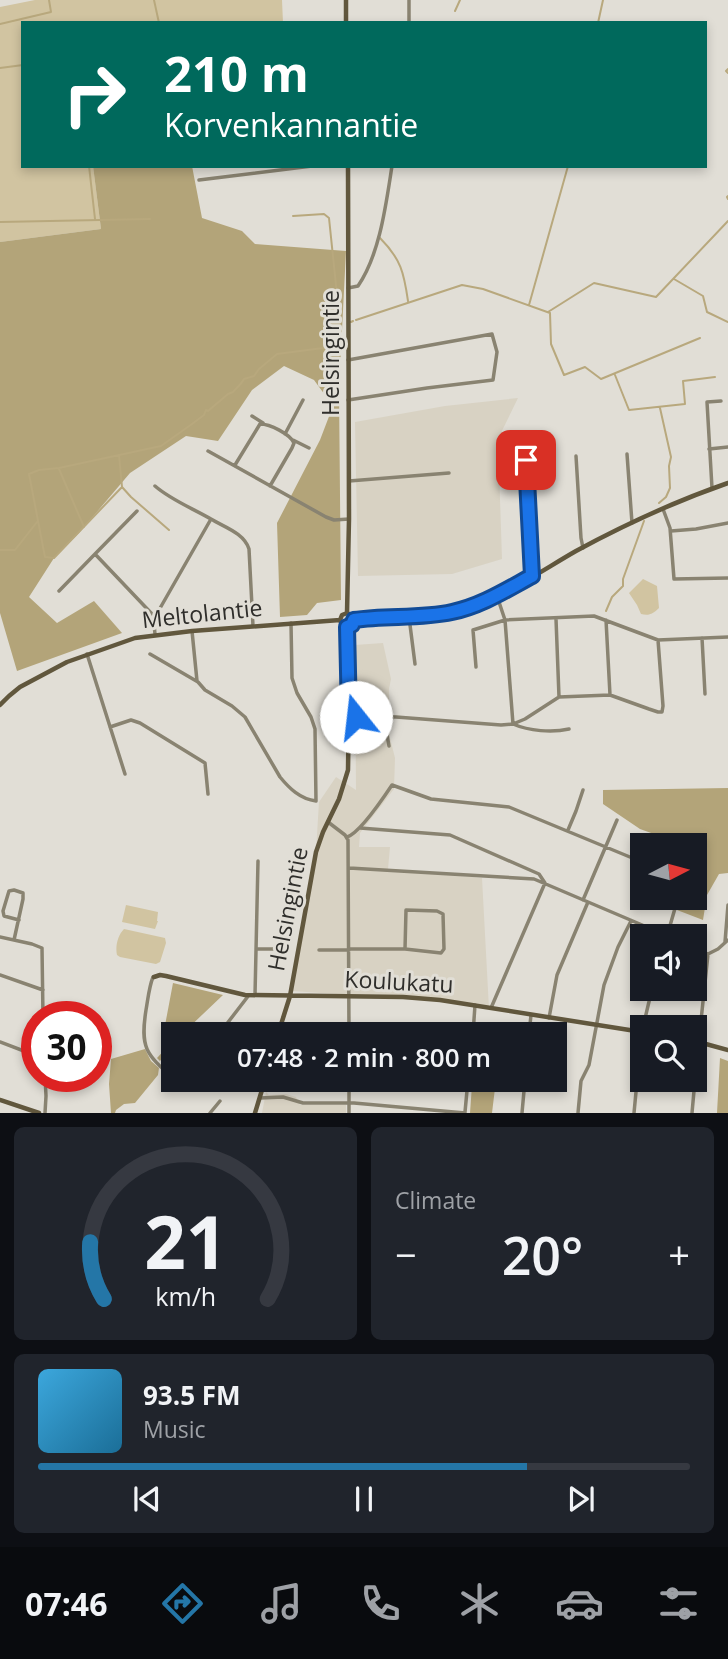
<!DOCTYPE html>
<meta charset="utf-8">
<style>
:root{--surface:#171b24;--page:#20242c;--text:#f1f3f6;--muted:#9ea1a6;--line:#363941;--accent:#2476a7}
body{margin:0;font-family:"Open Sans",sans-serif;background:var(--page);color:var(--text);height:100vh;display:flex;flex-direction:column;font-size:26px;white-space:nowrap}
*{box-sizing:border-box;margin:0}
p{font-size:23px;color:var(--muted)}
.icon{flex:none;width:38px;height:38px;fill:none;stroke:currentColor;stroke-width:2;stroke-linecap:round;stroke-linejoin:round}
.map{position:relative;height:1113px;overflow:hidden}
.details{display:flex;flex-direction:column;gap:14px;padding:14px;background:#0d0f14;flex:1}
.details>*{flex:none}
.top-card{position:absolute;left:21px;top:21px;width:686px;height:147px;border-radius:0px;box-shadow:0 4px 10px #0003;background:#00695c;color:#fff;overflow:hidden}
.needle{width:46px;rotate:84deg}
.fabs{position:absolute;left:630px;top:833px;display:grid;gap:14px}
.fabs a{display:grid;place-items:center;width:77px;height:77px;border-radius:0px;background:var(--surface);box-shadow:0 4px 10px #0003;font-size:35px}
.speed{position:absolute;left:21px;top:1001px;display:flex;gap:14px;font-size:35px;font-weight:700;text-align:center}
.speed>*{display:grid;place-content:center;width:91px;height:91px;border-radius:50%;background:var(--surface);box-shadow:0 4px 10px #0003;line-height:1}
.speed .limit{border:10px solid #d22;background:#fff;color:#111}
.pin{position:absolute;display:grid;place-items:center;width:60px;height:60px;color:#fff;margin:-30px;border-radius:14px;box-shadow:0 4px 10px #0006}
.me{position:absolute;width:77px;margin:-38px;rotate:344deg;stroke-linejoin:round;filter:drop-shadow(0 0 5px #0008)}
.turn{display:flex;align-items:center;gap:24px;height:147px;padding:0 28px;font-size:32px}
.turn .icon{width:91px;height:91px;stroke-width:2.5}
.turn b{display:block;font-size:49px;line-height:60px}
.big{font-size:52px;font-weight:600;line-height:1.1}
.details .tile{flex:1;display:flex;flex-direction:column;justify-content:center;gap:10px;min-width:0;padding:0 24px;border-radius:10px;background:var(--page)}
.details .dial{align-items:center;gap:0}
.dial svg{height:182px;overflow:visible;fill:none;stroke:var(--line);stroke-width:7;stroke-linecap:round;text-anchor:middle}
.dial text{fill:var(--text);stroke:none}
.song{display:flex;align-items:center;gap:21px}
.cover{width:84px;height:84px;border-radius:10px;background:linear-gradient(135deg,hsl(200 70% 55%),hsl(200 70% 35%))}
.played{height:7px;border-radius:4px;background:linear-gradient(90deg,var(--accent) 75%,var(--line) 75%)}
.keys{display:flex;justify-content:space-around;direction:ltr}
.heat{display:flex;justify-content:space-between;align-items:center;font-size:38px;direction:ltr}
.details .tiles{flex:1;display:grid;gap:14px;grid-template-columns:1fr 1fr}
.tile:last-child{grid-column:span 2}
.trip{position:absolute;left:161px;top:1022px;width:406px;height:70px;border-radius:0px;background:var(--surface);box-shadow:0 4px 10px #0003;font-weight:600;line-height:70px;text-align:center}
.menu{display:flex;height:112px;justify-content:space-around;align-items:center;background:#090b0e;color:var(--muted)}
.menu .icon{width:49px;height:49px}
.menu .on{color:var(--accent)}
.menu b{font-size:32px;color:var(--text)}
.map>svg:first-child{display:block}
</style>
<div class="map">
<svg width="728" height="1113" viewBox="0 0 728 1113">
<rect width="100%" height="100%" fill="#e1ded6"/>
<path fill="#d8d2c3" d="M 518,398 L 498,439 L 502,559 L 452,574 L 358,576 L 355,422 L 445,406 Z
M 383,643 L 391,679 L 389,689 L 390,738 L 395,758 L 394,789 L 360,833 L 359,847 L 390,847 L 388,869 L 482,878 L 489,1009 L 439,1001 L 292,991 L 315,867 L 319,802 L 336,777 L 356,790 L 355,645 Z
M 266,1092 L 269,1095 L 286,1094 L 296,1097 L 300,1105 L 346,1105 L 346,1113 L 262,1113 Z"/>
<path fill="#d1c4a1" d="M 35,0 L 282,0 L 283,23 L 23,23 L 23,166 L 93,166 L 101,229 L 0,242 L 0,7 Z
M 643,579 L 657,586 L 659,608 C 653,614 649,616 641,614 L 637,605 L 629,593 Z
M 126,905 L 158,912 L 157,921 L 158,921 L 155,929 L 122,922 Z
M 124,929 L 165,938 L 166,943 L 160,962 L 156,964 L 120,957 L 117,955 C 115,946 118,935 124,929 Z"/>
<path fill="#b3a479" d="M 93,166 L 192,166 L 202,218 L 242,231 L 255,244 L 346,251 L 339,390 L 341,600 L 317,603 L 307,615 L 280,617 L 277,523 L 320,440 L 333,406 L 314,380 L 284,366 L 252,390 L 218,441 L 186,436 L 130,473 L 79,533 L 54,558 L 29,597 L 57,623 L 94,601 L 122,633 L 17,671 L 0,613 L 0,242 L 101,229 Z
M 728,788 L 728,873 L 719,874 L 707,895 L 703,920 L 677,910 L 679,898 L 695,898 L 695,845 L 665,838 L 640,829 L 603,804 L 603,790 Z
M 173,983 L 223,995 L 182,1034 L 173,1034 L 173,1045 L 160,1061 L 157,1058 L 170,1044 L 163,1036 Z
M 145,1049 L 151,1061 L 159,1068 L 158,1075 L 135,1103 L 124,1104 L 116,1110 L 115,1113 L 111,1113 L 109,1084 L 111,1059 Z
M 720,1058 L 728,1061 L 728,1113 L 717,1113 Z
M 478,1080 L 496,1080 L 492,1113 L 470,1113 L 472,1085 L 478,1084 Z"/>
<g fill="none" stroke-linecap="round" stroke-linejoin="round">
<path stroke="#b8a87d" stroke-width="2" d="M 154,0 L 159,23
M 455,11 L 460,0
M 598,23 L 603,0
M 0,24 L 51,12 L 49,0
M 0,68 L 23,65
M 728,69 L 726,71 L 728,73
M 89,166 L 95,219
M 728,196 L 727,197 L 728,199
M 0,222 L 150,219
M 380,238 C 401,259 404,273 408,301
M 674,279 L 703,296 L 707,312 L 728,322
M 529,305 L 568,166
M 548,312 L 594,283 L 656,297 L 728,221
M 356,320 L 462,285 L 483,289 L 550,313 L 551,344 L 564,375 L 585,367 L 601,379 L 700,338
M 351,322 L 353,321
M 615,375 L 629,410 L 685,404 L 683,381 L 715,377
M 119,455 L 122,487 L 131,497 L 169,530
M 59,469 L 84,527
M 122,487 L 54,558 L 45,557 L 29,474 L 39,470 L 59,468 L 161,446 L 192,424 L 204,415 L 206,410 L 208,411 L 228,394 L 233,392 C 237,387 241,385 244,379 L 254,376 L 259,369 L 277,354 L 323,348 L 335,337 L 340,330 L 340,324 L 329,218 L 324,214 L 293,216
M 659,503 L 666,497 L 670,488 L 669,466 L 671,457 L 660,408
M 0,550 L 15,550 L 37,522
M 606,611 L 612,597 L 623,586 L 623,579 L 644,521"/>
<path stroke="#898371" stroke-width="3.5" d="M 409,0 L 409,23
M 199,180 L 312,166
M 348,288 L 358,286 C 380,254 386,204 392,166
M 348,360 L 492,334 L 497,352 L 493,380 L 427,388 L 348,400
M 252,416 L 263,423
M 285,434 L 303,400
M 293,440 L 309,448
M 709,449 L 728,447
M 208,451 L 326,517 L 334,520 L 349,519
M 627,454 L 632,523
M 576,456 L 581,538 L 583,548
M 526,460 L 532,576
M 235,465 L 260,424 C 270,424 290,434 294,443 L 292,448 L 270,486
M 349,481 L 449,473
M 155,486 C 171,500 192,508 211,519
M 712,488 L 707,402 L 721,401
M 663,509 L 670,528 L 674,579 L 728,578
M 671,531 L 696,529 L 728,523
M 95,554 L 137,511
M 59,591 L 95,554 L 153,615
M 497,596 L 505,620 L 513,724 C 529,731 552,733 569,729
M 409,617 L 415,664
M 556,619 L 559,697
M 606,620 L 610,695
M 192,631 L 197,681
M 155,634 L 153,615 L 159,610 L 211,519 C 224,527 244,533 249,549 L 253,626
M 702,638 L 705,694
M 87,654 L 125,774
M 150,654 L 198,682 L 205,690 L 232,706 L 245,717 L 280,777 C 289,788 300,799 316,801 L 315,729 L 311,717 L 297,693 L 292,678 L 291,623
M 476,667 L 473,630 L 505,620 L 594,616 L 658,640 L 728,637
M 349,716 L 396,717 L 501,725 L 513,724 L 525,719 L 559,697 L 610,695 L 649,709 L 658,712 L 662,712 L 663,706 L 658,640
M 387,717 L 386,729 L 389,746
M 110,727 L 131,720 L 140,723 L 205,763 L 208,794
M 328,822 L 345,835 L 348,840 L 349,1034
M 360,828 L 450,835 L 539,874 L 545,883 L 491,1008
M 568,830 L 576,811 L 583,790
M 347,837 C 360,833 384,797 392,785 L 431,799 L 509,807 L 642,862
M 349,868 L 534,879 L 668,936
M 583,900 L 617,820
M 667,936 L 678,898
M 0,937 L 32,944 L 42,948 L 43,1017
M 14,940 L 23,899 L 23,893 L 14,890 L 9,891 L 3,911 L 4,916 L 19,920
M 725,942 L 728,905
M 695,948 L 708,954
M 256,949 L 285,949
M 349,949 L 405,949 L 441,953 L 444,949 L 443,914 L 437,911 L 406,910 L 405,949
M 319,950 L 349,950
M 708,954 L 718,949 L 728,940
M 0,975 L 43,990
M 153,977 C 149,987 148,999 146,1010 C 140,1048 146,1054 173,1078
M 255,995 L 258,861
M 549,1018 L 557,975 L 588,902
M 643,1027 L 652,989
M 219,1034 L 249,995
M 473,1034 L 475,1005
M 529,1034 L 531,1015
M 0,1042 L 37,1056
M 45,1076 L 46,1096 L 45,1113
M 695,1078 L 708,954
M 175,1080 L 179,1084 L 183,1080
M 260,1098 L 283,1097 L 303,1103 L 354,1103 L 465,1113
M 465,1112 L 468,1080
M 210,1113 L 220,1101
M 349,1113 L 349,1080
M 522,1113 L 525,1080
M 578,1113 L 581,1081 L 589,1065 L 604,985 L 618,947 L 631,921
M 634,1113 L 642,1029
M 692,1113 L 695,1080"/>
<path stroke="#61573d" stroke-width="4.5" d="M 346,0 L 346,23
M 347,613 L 349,519 L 348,166
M 340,620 L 342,625 L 347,627 L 352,625 L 354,620
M 340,620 L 342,615 L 347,613 L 352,615 L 354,620
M 354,620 C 391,615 430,620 466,608 C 504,597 541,571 576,551 C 624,525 676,501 728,483
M 0,705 L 9,696 L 20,687 L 67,662 L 135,638 L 192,631 L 340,620
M 154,977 L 160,975 L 166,976 L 245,995 L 403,997 L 440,1000 L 642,1032
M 278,1034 L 290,996 L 316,852 L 323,832 L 339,799 L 348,770 L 349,706 L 347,627
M 695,1041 L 728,1050
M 0,1100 L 39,1113
M 255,1113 L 265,1080"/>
</g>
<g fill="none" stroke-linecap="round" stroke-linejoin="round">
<defs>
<path id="route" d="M 356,717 L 349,716 L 347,627 L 352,625 L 354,620 C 386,615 420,619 452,612 C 481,606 506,590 532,576 L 526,460"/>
</defs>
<use href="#route" stroke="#114b97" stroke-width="18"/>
<use href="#route" stroke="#1a73e8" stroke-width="12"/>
</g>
<g text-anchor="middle" stroke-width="6" stroke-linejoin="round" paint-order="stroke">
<g font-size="23" fill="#2f2e2b" stroke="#e1ded6">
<text transform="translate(331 353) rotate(-90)" y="8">Helsingintie</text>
<text transform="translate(202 614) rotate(-6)" y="8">Meltolantie</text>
<text transform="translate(288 909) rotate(-79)" y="8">Helsingintie</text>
<text transform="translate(399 982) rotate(3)" y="8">Koulukatu</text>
</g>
</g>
</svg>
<div class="fabs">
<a><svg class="needle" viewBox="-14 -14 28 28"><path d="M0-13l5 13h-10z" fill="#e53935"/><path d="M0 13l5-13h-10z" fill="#9ea1a6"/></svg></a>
<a><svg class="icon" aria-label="sound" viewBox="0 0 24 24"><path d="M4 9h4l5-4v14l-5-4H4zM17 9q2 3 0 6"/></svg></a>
<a><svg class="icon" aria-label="search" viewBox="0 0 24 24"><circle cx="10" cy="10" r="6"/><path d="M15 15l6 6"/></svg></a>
</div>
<div class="speed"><div class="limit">30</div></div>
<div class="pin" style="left:526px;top:460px;background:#d93025"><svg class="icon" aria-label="arrive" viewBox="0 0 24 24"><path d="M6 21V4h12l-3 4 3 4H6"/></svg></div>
<svg class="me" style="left:356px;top:717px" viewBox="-20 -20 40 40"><circle r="19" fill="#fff"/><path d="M0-13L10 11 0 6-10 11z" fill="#1a73e8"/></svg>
<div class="trip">07:48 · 2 min · 800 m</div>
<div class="top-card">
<div class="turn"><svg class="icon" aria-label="right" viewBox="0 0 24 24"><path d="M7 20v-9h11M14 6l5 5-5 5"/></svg><div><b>210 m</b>Korvenkannantie</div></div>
</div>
</div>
<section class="details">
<div class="tiles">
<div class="tile dial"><svg viewBox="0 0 100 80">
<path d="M14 69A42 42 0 1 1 86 69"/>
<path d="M14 69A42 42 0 0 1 8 44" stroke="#2476a7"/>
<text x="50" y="56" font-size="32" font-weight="700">21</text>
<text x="50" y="72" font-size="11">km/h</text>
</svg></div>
<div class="tile"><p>Climate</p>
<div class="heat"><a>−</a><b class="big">20°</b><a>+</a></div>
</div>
<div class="tile">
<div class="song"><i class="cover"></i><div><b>93.5 FM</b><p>Music</p></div></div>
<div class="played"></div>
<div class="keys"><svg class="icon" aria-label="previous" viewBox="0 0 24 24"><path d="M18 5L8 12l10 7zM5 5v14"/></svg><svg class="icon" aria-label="pause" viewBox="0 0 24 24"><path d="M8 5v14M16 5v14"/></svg><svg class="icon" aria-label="next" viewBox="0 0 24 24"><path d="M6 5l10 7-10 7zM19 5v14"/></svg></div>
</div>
</div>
</section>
<nav class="menu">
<b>07:46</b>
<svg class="icon on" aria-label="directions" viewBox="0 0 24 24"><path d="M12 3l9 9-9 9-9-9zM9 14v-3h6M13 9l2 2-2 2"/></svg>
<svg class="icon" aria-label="music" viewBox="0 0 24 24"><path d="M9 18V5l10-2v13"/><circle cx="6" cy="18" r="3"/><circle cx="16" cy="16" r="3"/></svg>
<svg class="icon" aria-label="phone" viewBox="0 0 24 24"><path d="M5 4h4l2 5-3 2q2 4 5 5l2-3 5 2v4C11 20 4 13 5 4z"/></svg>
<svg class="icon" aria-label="climate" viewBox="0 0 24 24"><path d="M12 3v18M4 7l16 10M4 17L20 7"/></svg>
<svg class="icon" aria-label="car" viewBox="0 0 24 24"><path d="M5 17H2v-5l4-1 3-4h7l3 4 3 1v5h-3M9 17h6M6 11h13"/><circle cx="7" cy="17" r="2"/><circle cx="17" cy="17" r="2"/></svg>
<svg class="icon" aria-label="filters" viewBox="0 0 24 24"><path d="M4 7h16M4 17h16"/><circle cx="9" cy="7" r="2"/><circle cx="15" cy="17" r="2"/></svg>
</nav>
